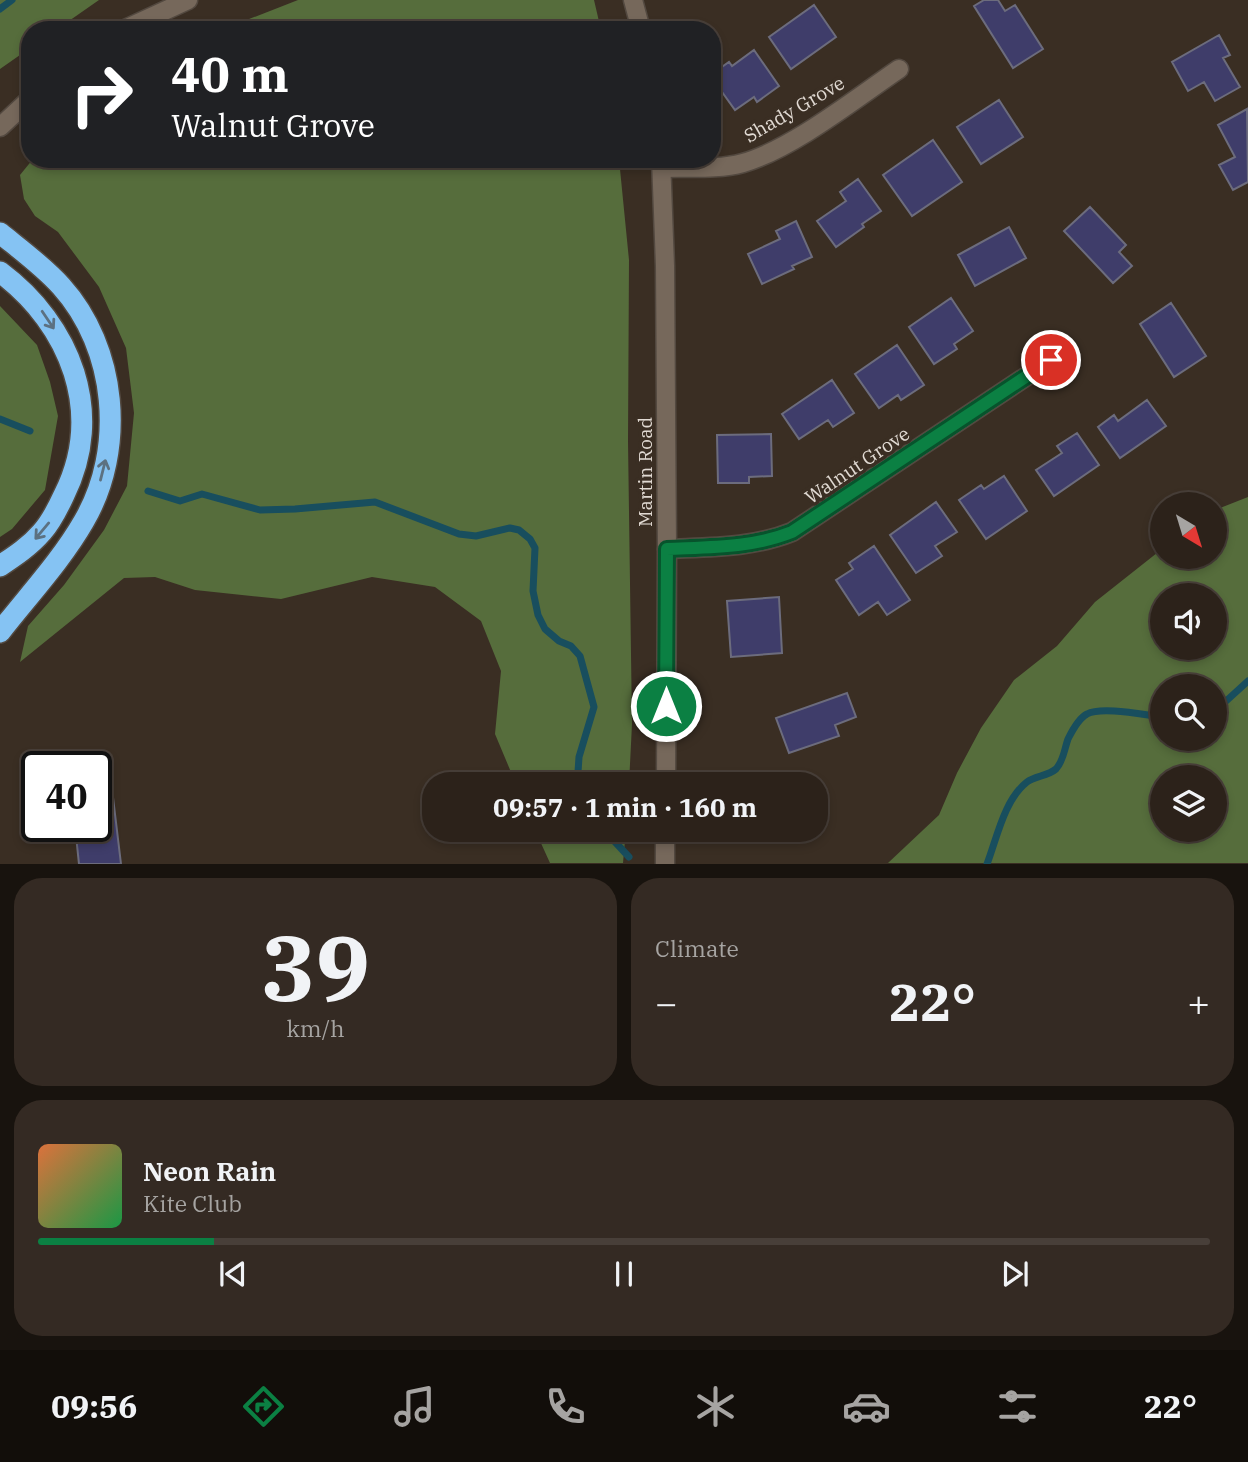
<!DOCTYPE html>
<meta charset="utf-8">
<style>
:root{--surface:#2c221a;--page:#342a23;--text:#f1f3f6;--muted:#a6a4a2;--line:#483f39;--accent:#0b8043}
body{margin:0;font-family:"IBM Plex Serif",serif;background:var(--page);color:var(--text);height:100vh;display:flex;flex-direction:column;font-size:26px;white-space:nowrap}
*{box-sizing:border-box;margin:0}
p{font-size:23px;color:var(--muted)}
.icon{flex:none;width:38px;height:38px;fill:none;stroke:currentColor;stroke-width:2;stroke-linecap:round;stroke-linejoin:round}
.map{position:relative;height:864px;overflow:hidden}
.panel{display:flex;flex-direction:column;gap:14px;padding:14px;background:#18130e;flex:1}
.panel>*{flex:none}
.banner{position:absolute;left:21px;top:21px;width:700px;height:147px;border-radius:28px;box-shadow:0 4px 10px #0003,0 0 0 2px var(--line);background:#202124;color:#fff;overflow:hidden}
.needle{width:46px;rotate:142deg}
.buttons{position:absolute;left:1150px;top:492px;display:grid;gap:14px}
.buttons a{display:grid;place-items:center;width:77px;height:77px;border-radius:50%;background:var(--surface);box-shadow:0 4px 10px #0003,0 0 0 2px var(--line);font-size:35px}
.speed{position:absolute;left:21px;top:751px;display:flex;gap:14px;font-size:35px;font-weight:700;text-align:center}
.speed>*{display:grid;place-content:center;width:91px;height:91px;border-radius:50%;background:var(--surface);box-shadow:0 4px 10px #0003,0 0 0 2px var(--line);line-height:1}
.speed .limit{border:4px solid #111;border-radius:10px;background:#fff;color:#111}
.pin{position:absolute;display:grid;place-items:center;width:60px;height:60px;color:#fff;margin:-30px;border:4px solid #fff;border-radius:50%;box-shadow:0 2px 7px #0007}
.me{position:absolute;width:77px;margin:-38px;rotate:0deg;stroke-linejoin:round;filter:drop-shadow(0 0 5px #0008)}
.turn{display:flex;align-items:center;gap:24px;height:147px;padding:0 35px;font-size:32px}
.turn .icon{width:91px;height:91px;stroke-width:2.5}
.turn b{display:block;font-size:49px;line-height:60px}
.big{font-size:52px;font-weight:700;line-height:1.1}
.panel .tile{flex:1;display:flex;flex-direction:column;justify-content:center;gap:10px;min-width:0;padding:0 24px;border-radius:28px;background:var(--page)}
.panel .dial{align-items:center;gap:0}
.dial b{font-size:91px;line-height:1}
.song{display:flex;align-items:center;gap:21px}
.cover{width:84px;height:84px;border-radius:10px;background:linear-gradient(135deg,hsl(20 70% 55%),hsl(140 70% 35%))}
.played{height:7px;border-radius:4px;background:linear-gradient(90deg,var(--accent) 15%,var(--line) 15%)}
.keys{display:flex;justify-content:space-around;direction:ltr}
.heat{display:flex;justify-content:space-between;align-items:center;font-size:38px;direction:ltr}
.panel .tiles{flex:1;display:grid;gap:14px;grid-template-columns:1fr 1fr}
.tile:last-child{grid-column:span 2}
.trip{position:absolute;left:422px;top:772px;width:406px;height:70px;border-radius:28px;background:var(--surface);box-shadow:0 4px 10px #0003,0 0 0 2px var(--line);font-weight:700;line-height:70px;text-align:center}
.dock{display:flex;height:112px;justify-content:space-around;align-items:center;background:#120e0a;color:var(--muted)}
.dock .icon{width:49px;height:49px}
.dock .current{color:var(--accent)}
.dock b{font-size:32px;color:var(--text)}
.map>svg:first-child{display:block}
</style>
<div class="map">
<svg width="1248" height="864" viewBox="0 0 1248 864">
<rect width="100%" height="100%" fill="#3a2e23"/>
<path fill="#566d3c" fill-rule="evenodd" d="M 0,0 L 99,0 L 56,30 L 30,30 L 30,48 L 0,69 Z
M 298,0 L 594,0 L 601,30 L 221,30 Z
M 33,159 L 619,159 L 629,260 L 628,441 L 632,724 L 629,784 L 516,784 L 495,734 L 501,671 L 481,621 L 435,587 L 372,577 L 281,599 L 195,590 L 155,577 L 124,578 L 20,662 L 28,626 L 64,585 L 104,530 L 127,486 L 134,413 L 126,348 L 99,287 L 58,232 L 35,216 L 24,199 L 20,175 Z
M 0,306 L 37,345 L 50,382 L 58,416 L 45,490 L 12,529 L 0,537 Z
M 1248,497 L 1248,863 L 888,863 L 939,815 L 957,773 L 981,728 L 1014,680 L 1057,646 L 1095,602 L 1162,549 L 1162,556 L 1214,556 L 1215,510 ZM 1214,595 L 1214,648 L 1162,648 L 1162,595 ZM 1214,686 L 1214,738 L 1162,738 L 1162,686 ZM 1214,777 L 1214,830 L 1162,830 L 1162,777 Z
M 535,830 L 626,830 L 623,863 L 550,863 Z"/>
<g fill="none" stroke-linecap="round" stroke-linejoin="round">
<path stroke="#184e5e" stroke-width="7" d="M 0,9 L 12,0
M 0,419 L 30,431
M 148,491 L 180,501 L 202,494 L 260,510 L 295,509 L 375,502 L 459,534 L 476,536 L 510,528 L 519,530 L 530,539 L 535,548 L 533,591 L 538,615 L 545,629 L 559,641 L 571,646 L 580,656 L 594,707 L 579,757 L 578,772 L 582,784
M 1214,712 L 1248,681
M 604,830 L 629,857
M 987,864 C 997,838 1004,800 1027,782 C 1035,776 1048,776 1056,769 C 1064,760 1064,750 1068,739 C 1072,731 1079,718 1087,714 C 1102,706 1144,715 1162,717"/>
</g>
<path fill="#3f3d6a" stroke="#6c6c7d" stroke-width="2" d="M 984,0 L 998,0 L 1005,11 L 1015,5 L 1043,49 L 1013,68 L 974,6 Z
M 814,5 L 836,37 L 791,69 L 769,37 Z
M 1219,35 L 1230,55 L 1223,58 L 1240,87 L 1215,101 L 1204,82 L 1188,91 L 1172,62 Z
M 754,50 L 779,86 L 757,102 L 754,97 L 735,110 L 712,78 L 712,74 L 729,62 L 732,66 Z
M 999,100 L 1023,137 L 981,164 L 957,127 Z
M 1247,109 L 1248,182 L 1233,190 L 1219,165 L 1235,157 L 1218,125 Z
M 933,140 L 962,182 L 912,216 L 883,175 Z
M 858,179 L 881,211 L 862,224 L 864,227 L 836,247 L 817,221 L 846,201 L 840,192 Z
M 1090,207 L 1126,245 L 1119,252 L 1132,266 L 1113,283 L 1064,231 Z
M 796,221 L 812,257 L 792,266 L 794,269 L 762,284 L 748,254 L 780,239 L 776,231 Z
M 1009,227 L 1026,258 L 975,286 L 958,255 Z
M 951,298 L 973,331 L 954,344 L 957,349 L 934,364 L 909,327 Z
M 1171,303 L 1206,356 L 1174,377 L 1140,324 Z
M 897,345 L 924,385 L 901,400 L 898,395 L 879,408 L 855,374 Z
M 832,380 L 854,413 L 833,427 L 828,420 L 799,439 L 782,414 Z
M 1147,400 L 1166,426 L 1120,458 L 1098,427 L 1114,415 L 1118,421 Z
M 1077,433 L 1099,465 L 1054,496 L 1036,470 L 1062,453 L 1057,446 Z
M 771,434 L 772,476 L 749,477 L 749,483 L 718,483 L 717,435 Z
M 1004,476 L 1027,511 L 986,539 L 959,500 L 981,485 L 984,489 Z
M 936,502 L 957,532 L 935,546 L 942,556 L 916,573 L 890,535 Z
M 874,546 L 910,600 L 887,615 L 878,602 L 859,615 L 836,580 L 853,569 L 849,563 Z
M 779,597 L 782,653 L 731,657 L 727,601 Z
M 847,693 L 856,717 L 835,725 L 839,736 L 789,753 L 776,718 Z
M 112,789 L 121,864 L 79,864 L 75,826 L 96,826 L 96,791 Z"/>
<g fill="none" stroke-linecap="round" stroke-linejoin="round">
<defs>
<path id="minor" d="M 662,168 C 689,167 717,170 743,163 C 792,149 855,99 899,69
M 667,549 C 710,547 752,548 792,532 L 1051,360"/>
<path id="tertiary" d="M 633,0 L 641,30
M 123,30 L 188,0
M 0,127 L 30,99
M 661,159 L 665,266 L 667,549 L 666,784
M 665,864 L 665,830"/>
<path id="motorway" d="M 0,233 C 21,250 43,266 61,286 C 117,348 126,449 84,521 C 61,561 28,596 0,632
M 0,272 C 71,325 105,413 64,495 C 58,508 51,522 42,532 C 30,546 15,556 0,566"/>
</defs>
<use href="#minor" stroke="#534940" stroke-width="21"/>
<use href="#tertiary" stroke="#534940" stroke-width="21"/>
<use href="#motorway" stroke="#534940" stroke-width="24"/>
<use href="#minor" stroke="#76685b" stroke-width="18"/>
<use href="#tertiary" stroke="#76685b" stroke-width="18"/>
<use href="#motorway" stroke="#85c3f3" stroke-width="21"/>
</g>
<defs><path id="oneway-shaft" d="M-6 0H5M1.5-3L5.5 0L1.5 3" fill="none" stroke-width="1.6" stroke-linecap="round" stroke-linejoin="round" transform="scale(1.75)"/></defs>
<g stroke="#5c7181">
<use href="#oneway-shaft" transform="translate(48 320) rotate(56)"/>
<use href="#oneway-shaft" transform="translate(103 470) rotate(-76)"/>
<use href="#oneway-shaft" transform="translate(42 531) rotate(130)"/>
</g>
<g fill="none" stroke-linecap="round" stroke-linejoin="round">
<defs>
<path id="route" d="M 666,706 L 667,549 C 710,547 752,548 792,532 L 1051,360"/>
</defs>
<use href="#route" stroke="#07532c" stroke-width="18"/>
<use href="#route" stroke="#0b8043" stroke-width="12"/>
</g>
<g text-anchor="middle" stroke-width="7" stroke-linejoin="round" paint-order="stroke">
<g font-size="19" fill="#e1dad3" stroke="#3a2e23">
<text transform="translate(794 109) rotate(-30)" y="7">Shady Grove</text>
<text transform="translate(857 465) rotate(-34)" y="7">Walnut Grove</text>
<text transform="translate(645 472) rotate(-90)" y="7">Martin Road</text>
</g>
</g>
</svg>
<div class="buttons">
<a><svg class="needle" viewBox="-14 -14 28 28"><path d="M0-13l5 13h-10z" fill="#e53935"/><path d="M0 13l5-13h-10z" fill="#a6a4a2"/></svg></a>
<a><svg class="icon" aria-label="sound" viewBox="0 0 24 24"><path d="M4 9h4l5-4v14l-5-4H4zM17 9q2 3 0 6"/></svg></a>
<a><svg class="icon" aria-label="search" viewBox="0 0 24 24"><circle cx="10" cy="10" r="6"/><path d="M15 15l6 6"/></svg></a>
<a><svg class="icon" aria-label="layers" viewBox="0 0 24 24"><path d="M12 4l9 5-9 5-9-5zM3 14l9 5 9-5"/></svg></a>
</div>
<div class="speed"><div class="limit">40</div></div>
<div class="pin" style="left:1051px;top:360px;background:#d93025"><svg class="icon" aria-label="arrive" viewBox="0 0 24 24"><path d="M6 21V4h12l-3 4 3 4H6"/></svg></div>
<svg class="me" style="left:666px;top:706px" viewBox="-20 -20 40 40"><circle r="17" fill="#0b8043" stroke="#fff" stroke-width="3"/><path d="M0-11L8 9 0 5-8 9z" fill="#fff"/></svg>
<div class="trip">09:57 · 1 min · 160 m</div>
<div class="banner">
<div class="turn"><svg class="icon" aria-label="right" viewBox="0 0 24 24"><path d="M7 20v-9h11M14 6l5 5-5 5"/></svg><div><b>40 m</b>Walnut Grove</div></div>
</div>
</div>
<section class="panel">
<div class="tiles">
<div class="tile dial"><b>39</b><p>km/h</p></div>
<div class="tile"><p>Climate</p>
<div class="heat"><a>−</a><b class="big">22°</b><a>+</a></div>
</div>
<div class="tile">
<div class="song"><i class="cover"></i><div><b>Neon Rain</b><p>Kite Club</p></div></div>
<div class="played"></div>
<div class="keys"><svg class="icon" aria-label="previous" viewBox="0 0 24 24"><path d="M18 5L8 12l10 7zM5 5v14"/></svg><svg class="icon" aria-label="pause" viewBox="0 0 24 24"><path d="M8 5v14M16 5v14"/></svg><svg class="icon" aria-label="next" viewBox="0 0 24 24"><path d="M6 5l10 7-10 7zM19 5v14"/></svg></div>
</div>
</div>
</section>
<nav class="dock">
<b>09:56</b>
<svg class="icon current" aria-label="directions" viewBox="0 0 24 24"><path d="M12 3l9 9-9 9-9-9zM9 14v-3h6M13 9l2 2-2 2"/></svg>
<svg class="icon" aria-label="music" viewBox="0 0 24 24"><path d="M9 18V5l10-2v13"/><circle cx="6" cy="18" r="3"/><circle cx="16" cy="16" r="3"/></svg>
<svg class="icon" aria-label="phone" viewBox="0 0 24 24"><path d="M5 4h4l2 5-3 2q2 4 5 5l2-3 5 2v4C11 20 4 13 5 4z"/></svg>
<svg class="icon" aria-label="climate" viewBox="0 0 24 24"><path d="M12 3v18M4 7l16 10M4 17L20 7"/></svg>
<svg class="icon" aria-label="car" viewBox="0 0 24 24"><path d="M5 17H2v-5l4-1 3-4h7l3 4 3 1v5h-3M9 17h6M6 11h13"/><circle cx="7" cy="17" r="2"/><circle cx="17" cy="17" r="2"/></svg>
<svg class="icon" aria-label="filters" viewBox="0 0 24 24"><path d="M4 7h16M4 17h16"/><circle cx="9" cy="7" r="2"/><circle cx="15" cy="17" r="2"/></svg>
<b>22°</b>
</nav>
